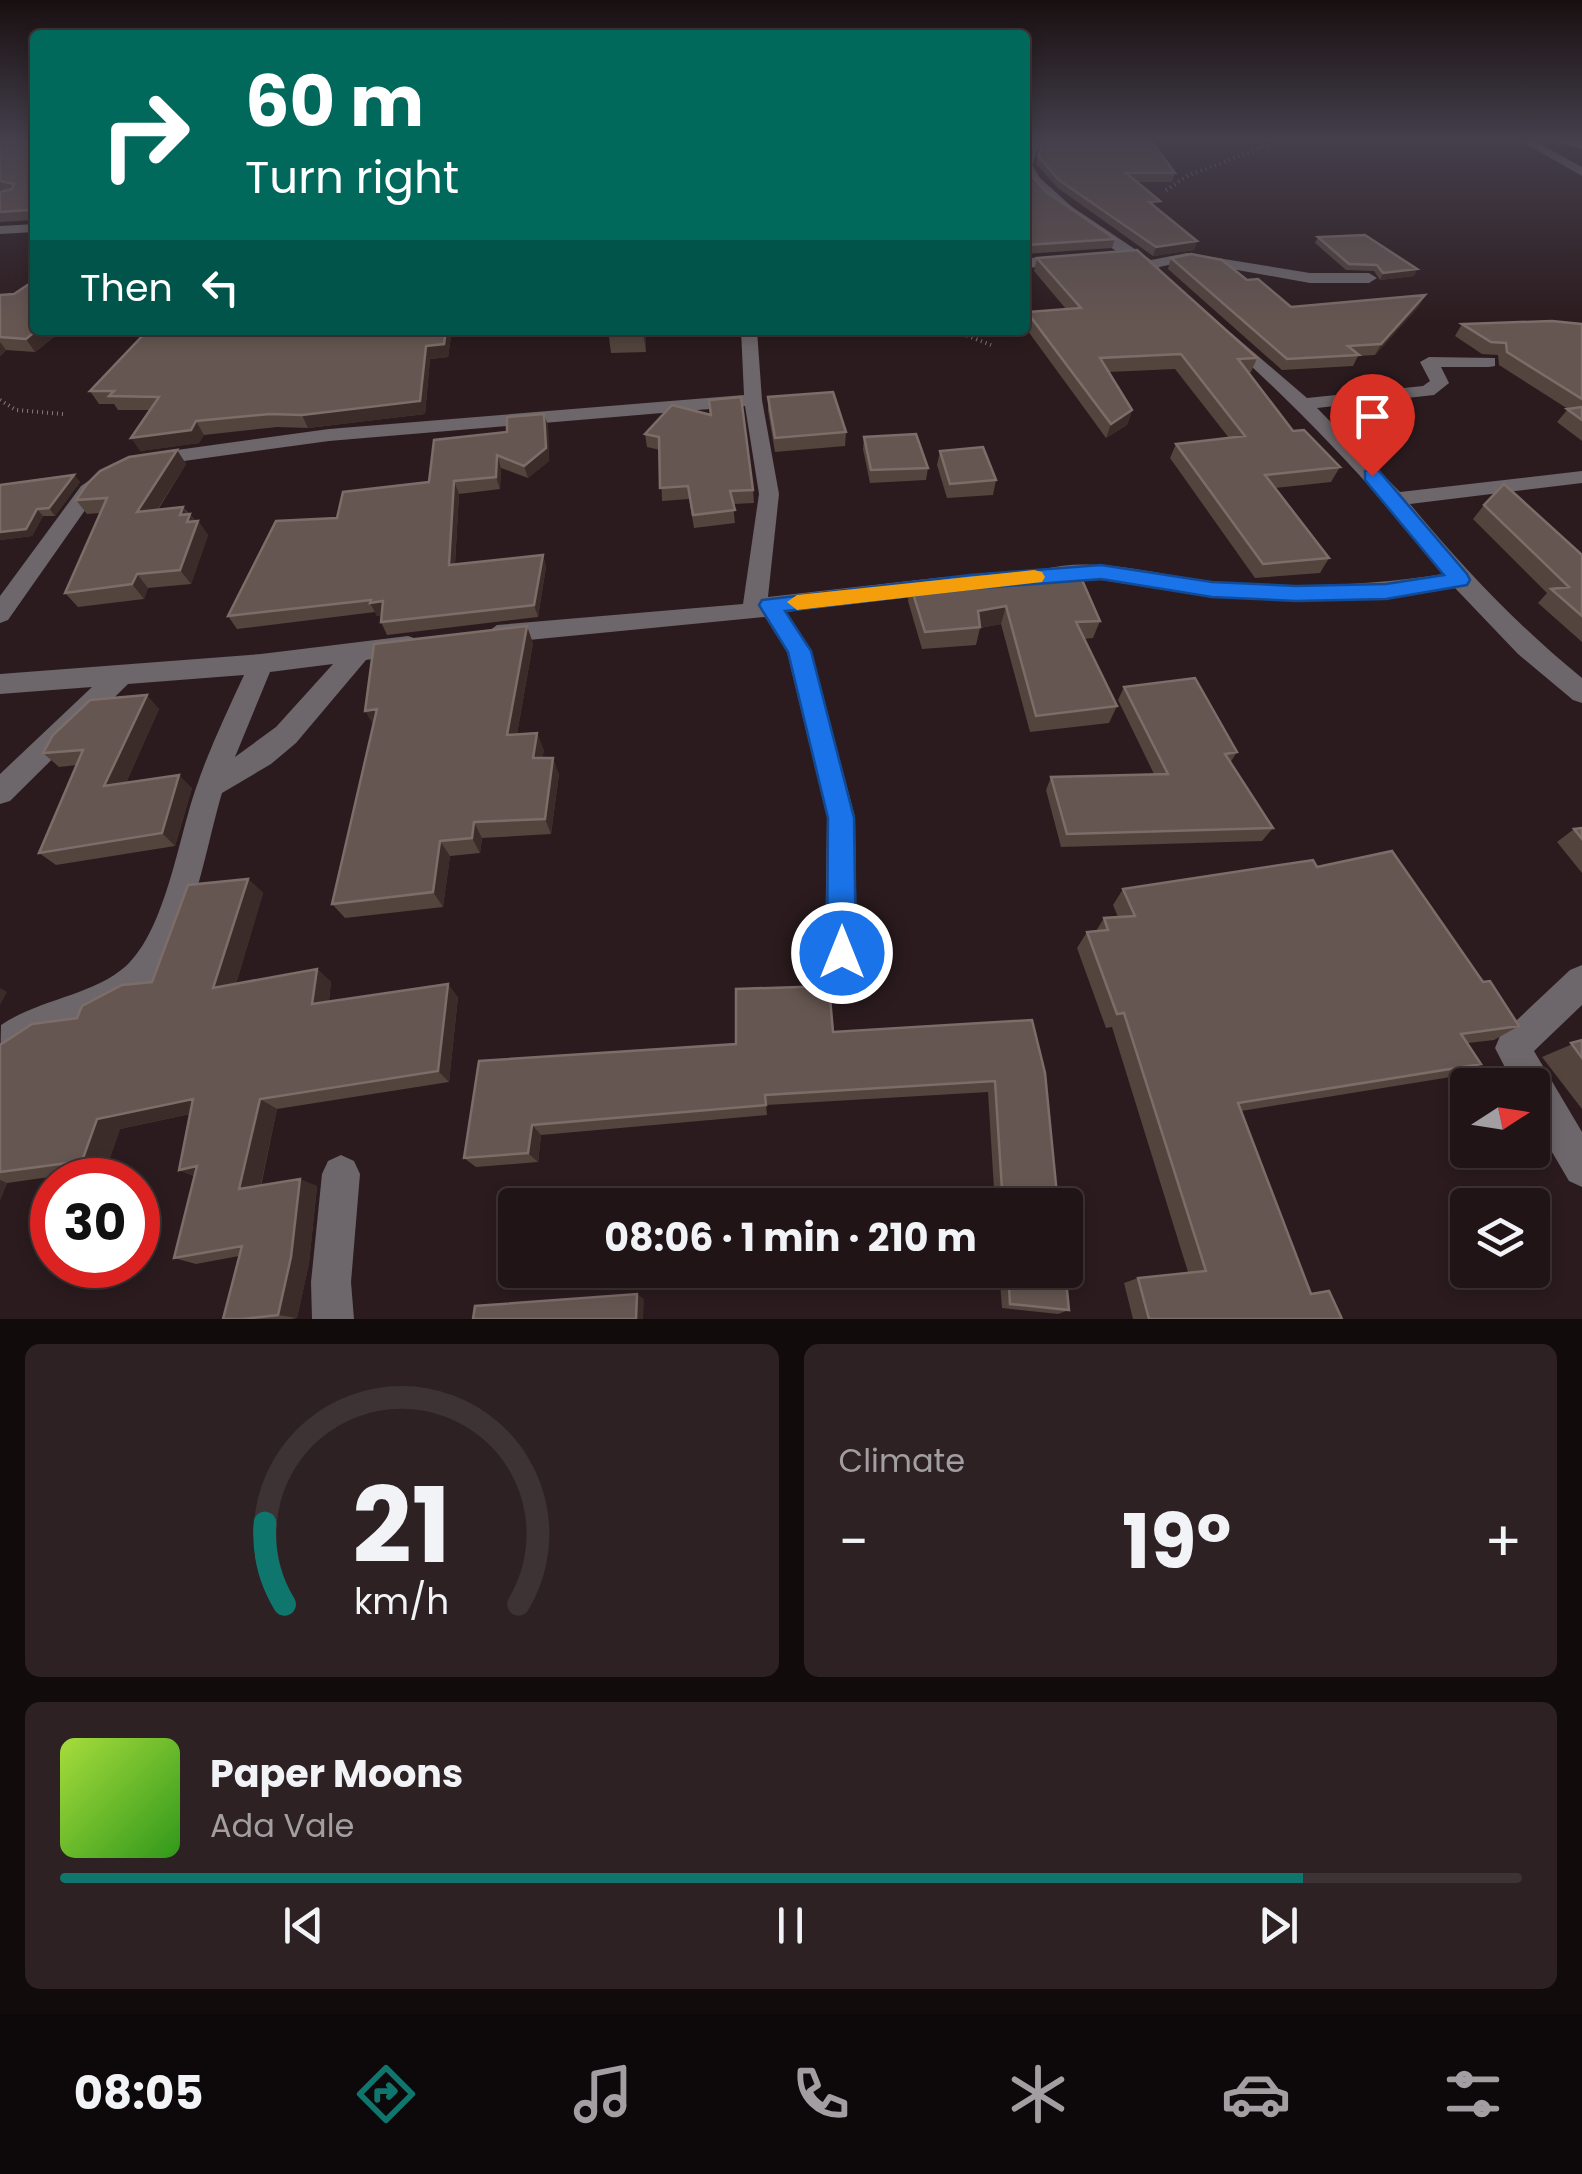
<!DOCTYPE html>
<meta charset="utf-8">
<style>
:root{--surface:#201416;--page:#2d2123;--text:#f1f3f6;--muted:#a29ea1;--line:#3d3335;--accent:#0f766e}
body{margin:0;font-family:Poppins,sans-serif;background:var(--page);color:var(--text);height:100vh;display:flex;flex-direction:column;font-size:38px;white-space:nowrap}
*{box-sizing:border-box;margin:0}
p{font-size:32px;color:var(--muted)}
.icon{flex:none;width:55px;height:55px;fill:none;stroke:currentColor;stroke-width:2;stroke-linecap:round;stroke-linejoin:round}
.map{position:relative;height:1319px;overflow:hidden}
.details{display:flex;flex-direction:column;gap:25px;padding:25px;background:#120b0c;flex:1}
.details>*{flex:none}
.top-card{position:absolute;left:30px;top:30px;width:1000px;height:305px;border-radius:10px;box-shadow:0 5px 15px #0003,0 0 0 2px var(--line);background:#00695c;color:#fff;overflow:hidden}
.needle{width:65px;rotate:78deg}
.tools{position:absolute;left:1450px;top:1068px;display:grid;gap:20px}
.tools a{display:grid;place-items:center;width:100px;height:100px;border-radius:10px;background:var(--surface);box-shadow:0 5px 15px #0003,0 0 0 2px var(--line);font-size:50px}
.speed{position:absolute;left:30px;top:1158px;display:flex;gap:20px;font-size:50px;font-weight:700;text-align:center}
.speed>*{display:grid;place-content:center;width:130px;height:130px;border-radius:50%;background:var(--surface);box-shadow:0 5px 15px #0003,0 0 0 2px var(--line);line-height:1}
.speed .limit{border:15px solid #d22;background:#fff;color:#111}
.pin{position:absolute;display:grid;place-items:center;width:85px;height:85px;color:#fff;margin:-102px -42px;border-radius:50% 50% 50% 0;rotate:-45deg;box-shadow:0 0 10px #0007}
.pin .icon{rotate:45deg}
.me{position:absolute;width:110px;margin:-55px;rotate:0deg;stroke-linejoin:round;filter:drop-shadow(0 0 8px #0008)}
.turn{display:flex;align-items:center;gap:35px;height:210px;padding:0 50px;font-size:45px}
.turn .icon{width:130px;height:130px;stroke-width:2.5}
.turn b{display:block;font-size:70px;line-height:85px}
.then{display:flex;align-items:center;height:95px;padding:0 50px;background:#0003;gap:20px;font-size:38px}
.big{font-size:75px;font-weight:700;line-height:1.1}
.details .tile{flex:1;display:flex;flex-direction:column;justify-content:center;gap:15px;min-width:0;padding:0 35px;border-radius:15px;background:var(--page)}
.details .dial{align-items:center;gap:0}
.dial svg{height:260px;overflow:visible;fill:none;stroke:var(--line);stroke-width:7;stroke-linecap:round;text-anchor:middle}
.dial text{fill:var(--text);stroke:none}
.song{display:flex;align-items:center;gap:30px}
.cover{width:120px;height:120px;border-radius:15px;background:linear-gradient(135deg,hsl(80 70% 55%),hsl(110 70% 35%))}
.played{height:10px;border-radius:5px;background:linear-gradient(90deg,var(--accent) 85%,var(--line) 85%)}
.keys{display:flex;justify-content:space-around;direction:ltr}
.heat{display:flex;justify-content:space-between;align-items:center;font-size:55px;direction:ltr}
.details .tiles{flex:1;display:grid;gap:25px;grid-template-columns:1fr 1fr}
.tile:last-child{grid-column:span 2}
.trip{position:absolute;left:498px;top:1188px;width:585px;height:100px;border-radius:10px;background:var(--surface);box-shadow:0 5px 15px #0003,0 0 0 2px var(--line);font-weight:700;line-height:100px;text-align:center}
.tabs{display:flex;height:160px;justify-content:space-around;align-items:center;background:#0d0809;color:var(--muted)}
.tabs .icon{width:70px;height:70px}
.tabs .on{color:var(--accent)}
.tabs b{font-size:45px;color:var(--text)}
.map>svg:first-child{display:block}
</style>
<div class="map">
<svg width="1582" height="1319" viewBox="0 0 1582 1319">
<rect width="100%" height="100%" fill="#2b1b1e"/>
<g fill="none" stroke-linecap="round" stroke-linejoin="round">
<path stroke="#85777a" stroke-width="4" stroke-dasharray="1 4" stroke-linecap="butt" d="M 1166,190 L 1189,175 L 1267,146 L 1266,140
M 953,330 L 991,345
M 0,400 L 16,410 L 63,414"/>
<path fill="#6d666b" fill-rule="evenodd" d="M 1029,140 L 1041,140 L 1032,165 L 1040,178 L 1071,206 L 1151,260 L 1187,253 L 1310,273 L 1369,273 L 1377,278 L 1369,283 L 1310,283 L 1187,261 L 1159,267 L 1161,275 L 1151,275 C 1117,247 1047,216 1027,178 C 1022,167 1025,151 1029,140 Z
M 1519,140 L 1533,140 L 1582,167 L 1582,176 Z
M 1557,140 L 1582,141 L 1582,149 L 1559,143 Z
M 35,224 L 35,232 L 0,234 L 0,226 Z
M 1025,258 L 1070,257 L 1077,261 L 1070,265 L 1025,268 Z
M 741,330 L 757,330 L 762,400 L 779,494 L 768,597 L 944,577 L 956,585 L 944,593 L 786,612 L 811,651 L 855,817 L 857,953 L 852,964 L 841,969 L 830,964 L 825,953 L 827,817 L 787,652 L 765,617 L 497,643 L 485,634 L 497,625 L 743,604 L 759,494 L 745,406 L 329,441 L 148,466 L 138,460 L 148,454 L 329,429 L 744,395 Z
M 1231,333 L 1307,398 L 1423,386 L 1430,381 L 1420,362 L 1429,357 L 1495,358 L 1495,366 L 1489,367 L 1441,367 L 1449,383 L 1434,395 L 1317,408 L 1400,492 L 1582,471 L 1582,483 L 1410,504 C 1463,568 1518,626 1582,678 L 1582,703 L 1573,700 L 1518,654 L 1455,588 L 1386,599 L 1295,601 L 1212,597 L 1101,580 L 1041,582 L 1038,576 L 1041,570 C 1096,555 1155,575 1210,581 C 1288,589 1367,586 1443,574 C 1377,490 1304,413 1225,342 L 1223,338 Z
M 102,472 L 109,474 L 109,482 L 95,496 L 8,620 L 0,623 L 0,596 L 81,486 Z
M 408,636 L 417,639 L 420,645 L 417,651 L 366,660 L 296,743 L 271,764 L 222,793 C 204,852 189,966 134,1000 C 106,1018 71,1021 42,1038 C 26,1047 17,1062 0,1069 L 1,1025 C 39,999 92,996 126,966 C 166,929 178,839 196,788 C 209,749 227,712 244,675 L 128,684 L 10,801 L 0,804 L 0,774 L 92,687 L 0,694 L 0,674 L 261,654 ZM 333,664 L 276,727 L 235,757 L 270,672 Z
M 1582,965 L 1582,1005 L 1534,1051 L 1582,1132 L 1582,1187 L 1569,1181 L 1532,1118 L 1532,1085 L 1514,1085 L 1495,1048 L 1500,1036 L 1570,970 Z
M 341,1155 L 354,1161 L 360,1174 L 351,1282 L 354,1319 L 312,1319 L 311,1282 L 322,1174 L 328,1161 Z"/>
</g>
<path fill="#53443e" d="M 0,140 L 35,140 L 35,224 L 33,220 L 0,222 L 0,192 L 6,191 L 0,190 Z
M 1038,156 L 1175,173 L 1172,182 L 1137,182 L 1158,209 L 1197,241 L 1194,250 L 1153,256 L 1058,188 L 1036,164 Z
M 1025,168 L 1045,191 L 1115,239 L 1112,248 L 1025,254 Z
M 1318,237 L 1417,269 L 1414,276 L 1380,280 L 1374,271 L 1346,270 L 1315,243 Z
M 1037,258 L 1257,358 L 1251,372 L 1248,373 L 1293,431 L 1340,467 L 1331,482 L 1275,488 L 1329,558 L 1320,573 L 1255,578 L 1170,458 L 1176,444 L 1229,438 L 1175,369 L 1108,372 L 1132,410 L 1127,425 L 1106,438 L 1025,327 L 1027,312 L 1066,309 L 1034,271 Z
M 1171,258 L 1247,280 L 1291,307 L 1419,306 L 1375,355 L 1358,356 L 1353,366 L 1282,370 L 1168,269 Z
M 0,295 L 35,330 L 63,330 L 35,352 L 6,350 L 0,356 Z
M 1462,324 L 1582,324 L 1582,441 L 1557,422 L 1568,409 L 1499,365 L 1498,355 L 1482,354 L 1455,336 Z
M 148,330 L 452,330 L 448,357 L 430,359 L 425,414 L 308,428 L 277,427 L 204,435 L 199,443 L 140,451 L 150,410 L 118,410 L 114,404 L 99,404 L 90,391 Z
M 608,330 L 646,330 L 646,352 L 611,353 Z
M 768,397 L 846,432 L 845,446 L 775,452 L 768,411 Z
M 672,405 L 753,490 L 754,503 L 733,504 L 735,523 L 694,528 L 689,499 L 662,501 L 660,450 L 647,447 L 645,434 Z
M 544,414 L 548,426 L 549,461 L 528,478 L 501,468 L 500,489 L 459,494 L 455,564 L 543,555 L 546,567 L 538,617 L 387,635 L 381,622 L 382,615 L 377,616 L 375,612 L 237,629 L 228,616 L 337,518 L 429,482 Z
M 864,437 L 928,468 L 926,480 L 870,483 L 863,449 Z
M 177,450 L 186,464 L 158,510 L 183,507 L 196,521 L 198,521 L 208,535 L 191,584 L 148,588 L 144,599 L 78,607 L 65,593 L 100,513 L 87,514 L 76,500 Z
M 940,451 L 996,480 L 993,495 L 947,498 L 937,465 Z
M 74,475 L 80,482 L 55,516 L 43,516 L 32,536 L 0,540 L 0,485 Z
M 1484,505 L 1582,555 L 1582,642 L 1538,603 L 1547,593 L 1473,519 Z
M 910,584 L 1100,621 L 1093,638 L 1084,639 L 1117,706 L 1109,723 L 1030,732 L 1001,624 L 980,628 L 976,645 L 922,649 L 908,601 Z
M 533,643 L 517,734 L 544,750 L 542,758 L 559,774 L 551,834 L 482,838 L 480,853 L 450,856 L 443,907 L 345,918 L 332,904 Z
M 1124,687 L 1237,752 L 1230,763 L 1273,828 L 1262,841 L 1061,847 L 1046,790 L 1051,777 L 1154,774 L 1118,700 Z
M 159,709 L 126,783 L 192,788 L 175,846 L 56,865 L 39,853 L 77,765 L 59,767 L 43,753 Z
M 1582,828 L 1582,873 L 1557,842 L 1574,829 Z
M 1317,867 L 1483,982 L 1519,1026 L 1494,1040 L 1468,1043 L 1481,1064 L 1457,1076 L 1241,1111 L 1311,1294 L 1342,1319 L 1133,1319 L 1124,1283 L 1138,1278 L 1188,1272 L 1112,1027 L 1106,1028 L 1077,948 L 1087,932 L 1096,931 L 1104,918 L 1118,917 L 1113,905 L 1123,889 Z
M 248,879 L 263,893 L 236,984 L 317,969 L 331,982 L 329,1001 L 458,997 L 449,1082 L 277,1109 L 261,1186 L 317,1186 L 309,1263 L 297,1318 L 291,1319 L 223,1319 L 239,1256 L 196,1264 L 174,1258 L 194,1176 L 179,1170 L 190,1114 L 120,1129 L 106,1169 L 7,1183 L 0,1200 L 0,1045 L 77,1018 L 152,982 Z
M 1032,1020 L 1058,1205 L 995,1205 L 988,1092 L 766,1105 L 767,1115 L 541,1135 L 538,1162 L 476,1167 L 464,1158 L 479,1061 L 736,1044 L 833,1032 Z
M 1582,1040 L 1582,1109 L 1542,1057 Z
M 999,1270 L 1065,1270 L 1069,1310 L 1058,1314 L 1002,1308 Z"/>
<path fill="#3c2c29" d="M 1197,241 L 1194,250 L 1153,256 L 1156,247 Z
M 1417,269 L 1414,276 L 1380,280 L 1383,273 Z
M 1425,295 L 1419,306 L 1375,355 L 1381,344 Z
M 37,330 L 63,330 L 35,352 L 26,339 Z
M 446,330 L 452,330 L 448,357 L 430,359 L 425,414 L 308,428 L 302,415 L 426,346 Z
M 643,330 L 646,330 L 646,352 L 643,332 Z
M 0,342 L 6,350 L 0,356 Z
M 1132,410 L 1127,425 L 1106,438 L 1111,424 Z
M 544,414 L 548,426 L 549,461 L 528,478 L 524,466 Z
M 196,421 L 204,435 L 199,443 L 140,451 L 131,438 Z
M 177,450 L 186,464 L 147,526 L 137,512 Z
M 497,455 L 501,468 L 500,489 L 496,477 Z
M 74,475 L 80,482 L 55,516 L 49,508 Z
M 454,481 L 459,494 L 454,578 L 449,565 Z
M 183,507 L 189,516 L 190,514 L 197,524 L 198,521 L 208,535 L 191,584 L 180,570 L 180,515 Z
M 37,509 L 43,516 L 32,536 L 0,540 L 0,532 Z
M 543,555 L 546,567 L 538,617 L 534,605 Z
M 137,574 L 148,588 L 144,599 L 132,584 Z
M 383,601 L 390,614 L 377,616 L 370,603 Z
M 1006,606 L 1001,624 L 980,628 L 978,611 Z
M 527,626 L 533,643 L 514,751 L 507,735 Z
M 147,695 L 159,709 L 119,799 L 104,786 Z
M 377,709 L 375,728 L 365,711 Z
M 537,733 L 544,750 L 540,775 L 533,758 Z
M 553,758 L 559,774 L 551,834 L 545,819 Z
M 179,775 L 192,788 L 175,846 L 162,833 Z
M 474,822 L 482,838 L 480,853 L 472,838 Z
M 440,841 L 450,856 L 443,907 L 433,892 Z
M 248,879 L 263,893 L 231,1001 L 213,988 Z
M 317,969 L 331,982 L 327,1016 L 312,1004 Z
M 448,984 L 458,997 L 449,1082 L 438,1071 Z
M 0,988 L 7,992 L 0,1005 Z
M 193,1099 L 212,1109 L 120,1129 L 106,1169 L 82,1161 L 97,1119 Z
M 260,1099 L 277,1109 L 258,1197 L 239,1189 Z
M 532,1125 L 541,1135 L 538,1162 L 528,1153 Z
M 197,1166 L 200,1178 L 179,1170 Z
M 300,1179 L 317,1186 L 309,1263 L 297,1318 L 278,1315 Z
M 0,1180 L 7,1183 L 0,1200 Z
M 637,1294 L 644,1299 L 643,1319 L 636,1319 Z"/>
<path fill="#655651" stroke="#7c6d69" stroke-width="2.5" d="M 0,140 L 35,140 L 35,220 L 32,220 L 28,210 L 0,212 L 0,192 L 12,189 L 14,184 L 0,181 Z
M 1044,140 L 1151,140 L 1175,173 L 1126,173 L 1160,201 L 1149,202 L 1197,241 L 1156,247 L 1059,180 L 1038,156 Z
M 1025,168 L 1045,191 L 1115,239 L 1027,245 L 1025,248 Z
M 1365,235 L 1417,269 L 1383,273 L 1377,265 L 1349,264 L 1318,237 Z
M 1137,250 L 1257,358 L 1238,359 L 1293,431 L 1304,430 L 1340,467 L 1265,475 L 1329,558 L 1263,564 L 1176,444 L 1245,436 L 1181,354 L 1100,358 L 1132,410 L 1111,424 L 1027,312 L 1081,308 L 1037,258 Z
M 1191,254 L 1222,260 L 1247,280 L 1258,279 L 1291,307 L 1425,295 L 1381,344 L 1348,346 L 1359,355 L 1287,359 L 1171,258 Z
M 35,280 L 35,330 L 37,330 L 26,339 L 0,337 L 0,295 L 14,294 Z
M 1552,321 L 1582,324 L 1582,399 L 1507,352 L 1506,343 L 1491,342 L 1462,324 Z
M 148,330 L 446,330 L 444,344 L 426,346 L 420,401 L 302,415 L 270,414 L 196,421 L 191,430 L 131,438 L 159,397 L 109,396 L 114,391 L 90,391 Z
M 608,330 L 643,330 L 643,332 L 608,334 Z
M 833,392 L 846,432 L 775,438 L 768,397 Z
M 741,397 L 753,490 L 730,491 L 735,510 L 693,515 L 688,486 L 660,488 L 659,437 L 645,434 L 672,405 L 711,415 L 709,400 Z
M 1582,407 L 1582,420 L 1567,409 Z
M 544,414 L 546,448 L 524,466 L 497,455 L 496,477 L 454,481 L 449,565 L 543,555 L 534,605 L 381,622 L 383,601 L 370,603 L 371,600 L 228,616 L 276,521 L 337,518 L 343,492 L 429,482 L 434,440 L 507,432 L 507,417 Z
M 916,434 L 928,468 L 871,470 L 864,437 Z
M 983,447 L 996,480 L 950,484 L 940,451 Z
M 177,450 L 137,512 L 183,507 L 180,515 L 190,514 L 187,522 L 198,521 L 180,570 L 137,574 L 132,584 L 65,593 L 107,498 L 76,500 L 87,484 L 100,471 L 129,457 Z
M 74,475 L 49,508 L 37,509 L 26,529 L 0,532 L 0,485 Z
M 1504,484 L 1582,555 L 1582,616 L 1551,589 L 1569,587 L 1484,505 Z
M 1079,573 L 1100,621 L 1076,622 L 1117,706 L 1036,716 L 1006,606 L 978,611 L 980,627 L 925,632 L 910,584 Z
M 527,626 L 507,735 L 537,733 L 533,758 L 553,758 L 545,819 L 474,822 L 472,838 L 440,841 L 433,892 L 332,904 L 377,709 L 365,711 L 374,644 Z
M 1195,678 L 1237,752 L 1225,754 L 1273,828 L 1067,834 L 1051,777 L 1168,774 L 1124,687 Z
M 147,695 L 104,786 L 179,775 L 162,833 L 39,853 L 83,750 L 43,753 L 53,735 L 90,700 Z
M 1582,828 L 1582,839 L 1574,829 Z
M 1392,851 L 1483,982 L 1490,981 L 1519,1026 L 1461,1034 L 1481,1064 L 1238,1103 L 1311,1294 L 1329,1291 L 1342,1319 L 1149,1319 L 1138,1278 L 1206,1271 L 1124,1013 L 1117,1014 L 1087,932 L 1108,930 L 1104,918 L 1135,916 L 1123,889 L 1313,860 L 1317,867 Z
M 248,879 L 213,988 L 317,969 L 312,1004 L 448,984 L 438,1071 L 260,1099 L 239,1189 L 300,1179 L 291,1257 L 278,1315 L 243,1319 L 223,1319 L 242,1246 L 174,1258 L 197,1166 L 179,1170 L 193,1099 L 97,1119 L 82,1161 L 0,1172 L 0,1045 L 32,1024 L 77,1018 L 82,1006 L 122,985 L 152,982 L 188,885 Z
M 829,986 L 833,1032 L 1032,1020 L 1045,1073 L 1058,1205 L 1003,1205 L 995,1081 L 765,1095 L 766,1105 L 532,1125 L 528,1153 L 464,1158 L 479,1061 L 736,1044 L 736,989 Z
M 1582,1040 L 1582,1058 L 1571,1043 Z
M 1008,1270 L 1065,1270 L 1069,1310 L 1010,1304 Z
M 637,1294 L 636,1319 L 473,1319 L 475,1306 Z"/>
<linearGradient id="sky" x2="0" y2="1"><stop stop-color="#180f10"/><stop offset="0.43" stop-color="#443f4c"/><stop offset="1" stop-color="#443f4c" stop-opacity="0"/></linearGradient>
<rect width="1582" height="324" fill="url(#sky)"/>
<path fill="#1a73e8" stroke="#114b97" stroke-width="2.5" d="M 1372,470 L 1379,471 L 1467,574 L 1470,580 L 1467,585 L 1386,599 L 1296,601 L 1212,597 L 1101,579 L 970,589 L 785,611 L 811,651 L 854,818 L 856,953 L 852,963 L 842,967 L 831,963 L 827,953 L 828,818 L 788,652 L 759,605 L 762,600 L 970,575 L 1101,565 L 1212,582 L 1296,586 L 1386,584 L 1444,575 L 1365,480 L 1365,471 Z"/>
<path fill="#f59e0b" d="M 1034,570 L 1042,572 L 1045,577 L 1042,582 L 797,610 L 787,602 L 797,595 Z"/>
</svg>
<div class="tools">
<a><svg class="needle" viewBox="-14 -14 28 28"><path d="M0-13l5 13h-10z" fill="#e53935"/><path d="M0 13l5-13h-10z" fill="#a29ea1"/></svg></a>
<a><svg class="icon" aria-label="layers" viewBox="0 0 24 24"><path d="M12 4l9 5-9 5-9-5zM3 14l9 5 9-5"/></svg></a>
</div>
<div class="speed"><div class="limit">30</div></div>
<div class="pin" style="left:1372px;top:476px;background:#d93025"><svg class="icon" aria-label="arrive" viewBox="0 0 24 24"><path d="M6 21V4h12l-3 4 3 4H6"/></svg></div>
<svg class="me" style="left:842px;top:953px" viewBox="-20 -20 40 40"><circle r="17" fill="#1a73e8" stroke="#fff" stroke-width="3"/><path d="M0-11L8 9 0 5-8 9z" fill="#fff"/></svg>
<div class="trip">08:06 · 1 min · 210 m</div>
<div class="top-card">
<div class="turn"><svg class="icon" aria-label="right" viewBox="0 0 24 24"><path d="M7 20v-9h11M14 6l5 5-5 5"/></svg><div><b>60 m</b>Turn right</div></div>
<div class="then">Then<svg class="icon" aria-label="left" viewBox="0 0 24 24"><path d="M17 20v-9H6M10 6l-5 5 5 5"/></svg></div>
</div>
</div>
<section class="details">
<div class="tiles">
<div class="tile dial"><svg viewBox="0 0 100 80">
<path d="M14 69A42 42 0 1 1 86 69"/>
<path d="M14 69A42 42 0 0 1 8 44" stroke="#0f766e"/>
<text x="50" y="56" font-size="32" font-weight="700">21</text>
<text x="50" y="72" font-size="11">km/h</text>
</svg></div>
<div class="tile"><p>Climate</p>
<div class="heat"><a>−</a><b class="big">19°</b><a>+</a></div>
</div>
<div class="tile">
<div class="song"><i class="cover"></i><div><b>Paper Moons</b><p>Ada Vale</p></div></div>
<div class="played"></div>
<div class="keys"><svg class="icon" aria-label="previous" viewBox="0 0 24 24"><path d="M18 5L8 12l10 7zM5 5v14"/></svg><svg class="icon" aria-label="pause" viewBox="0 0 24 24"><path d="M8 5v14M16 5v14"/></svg><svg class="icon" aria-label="next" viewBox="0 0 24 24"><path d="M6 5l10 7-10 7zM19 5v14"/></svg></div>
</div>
</div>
</section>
<nav class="tabs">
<b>08:05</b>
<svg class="icon on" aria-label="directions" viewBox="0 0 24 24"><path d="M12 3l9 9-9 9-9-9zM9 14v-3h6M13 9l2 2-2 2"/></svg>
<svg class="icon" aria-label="music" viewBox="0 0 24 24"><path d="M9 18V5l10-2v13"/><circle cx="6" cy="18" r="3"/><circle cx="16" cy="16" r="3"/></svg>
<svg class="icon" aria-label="phone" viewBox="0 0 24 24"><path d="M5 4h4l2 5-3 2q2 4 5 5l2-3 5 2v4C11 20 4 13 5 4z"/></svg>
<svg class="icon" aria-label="climate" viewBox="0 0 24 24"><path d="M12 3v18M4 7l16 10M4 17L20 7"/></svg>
<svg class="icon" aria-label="car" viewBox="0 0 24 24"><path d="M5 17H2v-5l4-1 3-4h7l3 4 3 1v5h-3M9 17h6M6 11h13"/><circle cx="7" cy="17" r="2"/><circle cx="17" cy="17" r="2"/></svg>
<svg class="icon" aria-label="filters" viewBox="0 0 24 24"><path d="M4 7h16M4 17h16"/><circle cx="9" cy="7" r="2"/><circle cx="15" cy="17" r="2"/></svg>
</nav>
